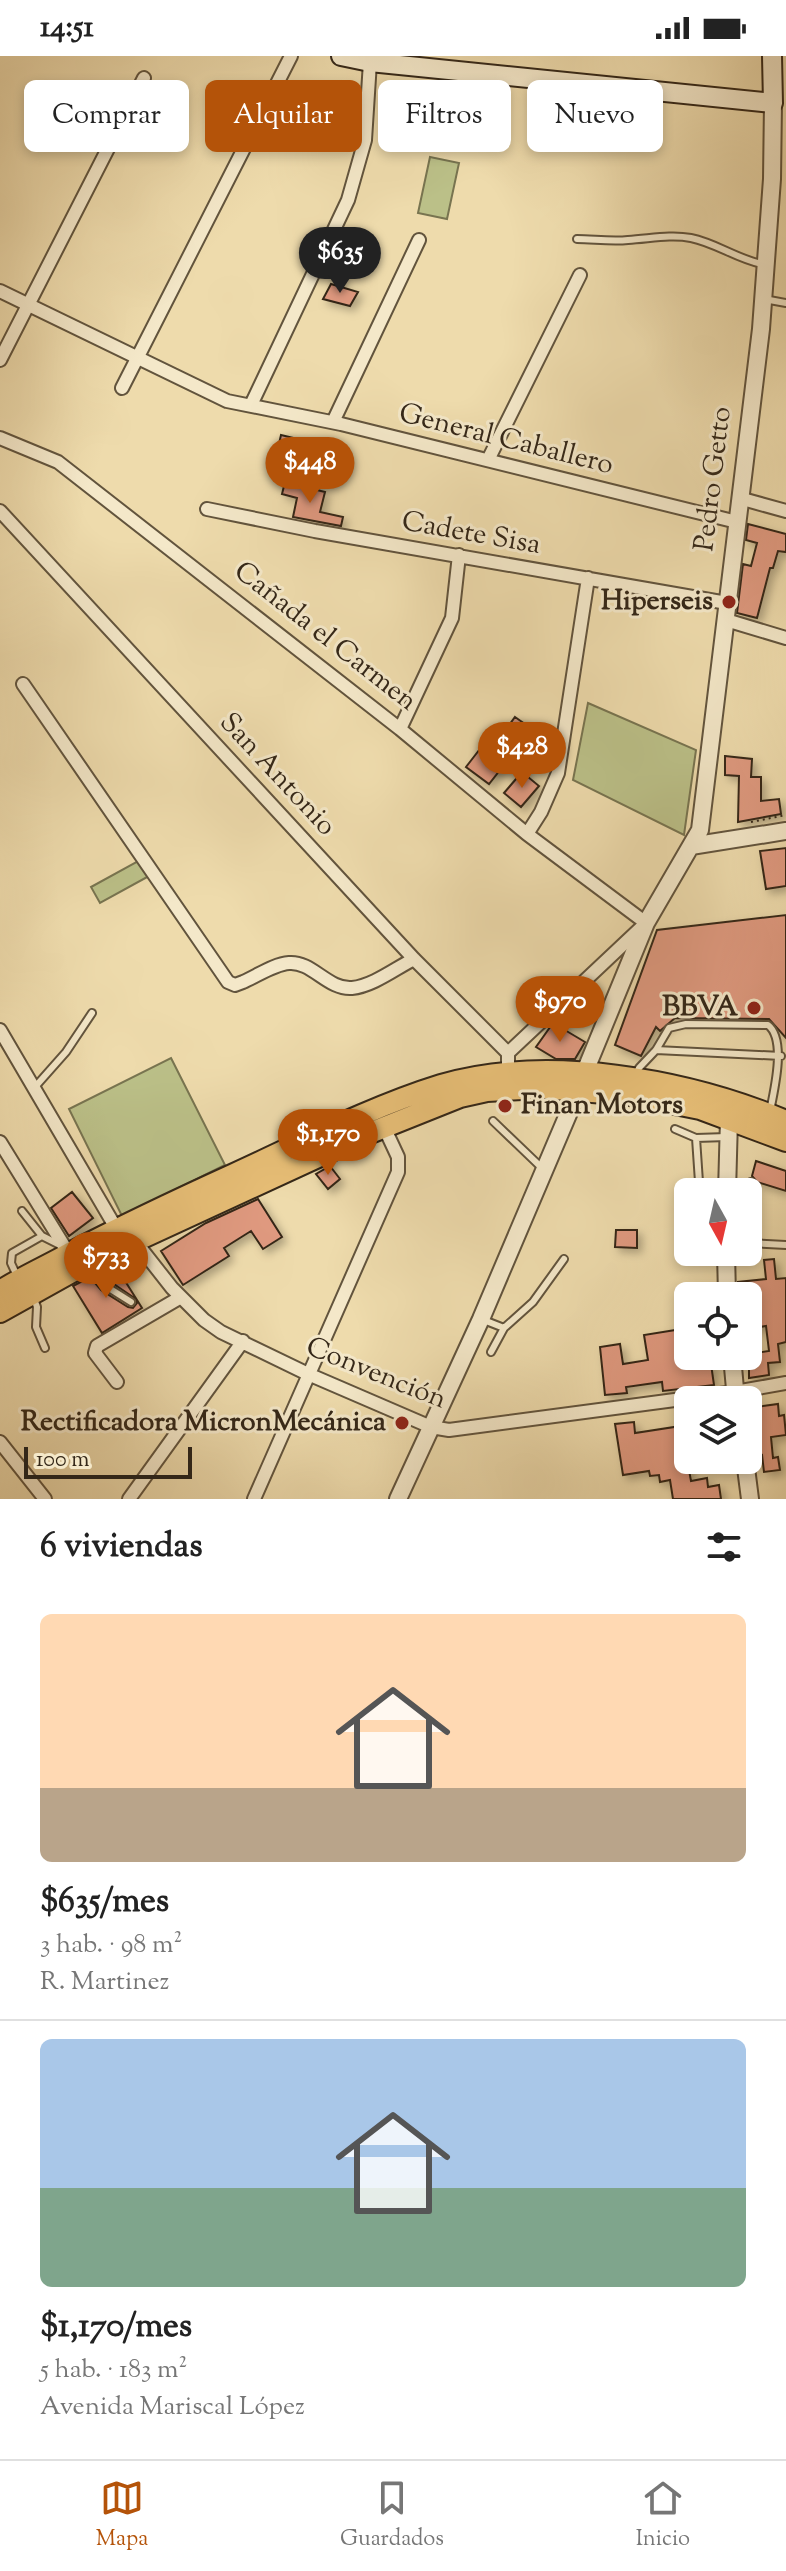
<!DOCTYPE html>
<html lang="es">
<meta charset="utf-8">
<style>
:root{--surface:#fff;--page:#f6f6f6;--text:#222;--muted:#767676;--line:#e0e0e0;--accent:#b45309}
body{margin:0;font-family:"Sorts Mill Goudy",serif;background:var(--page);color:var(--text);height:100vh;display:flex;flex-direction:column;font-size:30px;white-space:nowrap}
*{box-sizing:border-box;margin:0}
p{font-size:26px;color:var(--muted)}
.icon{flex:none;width:44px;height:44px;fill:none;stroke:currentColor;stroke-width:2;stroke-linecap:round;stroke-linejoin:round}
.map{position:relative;height:1443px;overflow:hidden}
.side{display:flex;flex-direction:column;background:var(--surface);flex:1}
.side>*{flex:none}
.banner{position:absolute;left:24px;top:24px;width:738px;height:72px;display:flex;gap:16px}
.needle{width:52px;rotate:172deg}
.controls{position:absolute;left:674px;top:1122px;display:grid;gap:16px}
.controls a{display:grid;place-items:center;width:88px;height:88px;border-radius:12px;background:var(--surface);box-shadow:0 4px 12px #0003;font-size:40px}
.scale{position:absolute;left:24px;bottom:20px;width:168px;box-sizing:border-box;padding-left:8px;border:4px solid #342718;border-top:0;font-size:22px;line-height:28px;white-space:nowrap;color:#342718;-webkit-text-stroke:6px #f4e8c9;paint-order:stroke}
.price{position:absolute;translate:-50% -68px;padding:0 18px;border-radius:28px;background:var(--accent);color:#fff;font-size:26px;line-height:52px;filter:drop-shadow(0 2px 4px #0008)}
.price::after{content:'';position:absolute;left:50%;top:48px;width:24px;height:18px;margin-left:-12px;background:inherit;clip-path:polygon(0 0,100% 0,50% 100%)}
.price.current{background:#222;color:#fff}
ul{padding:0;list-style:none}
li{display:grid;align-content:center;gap:16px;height:424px;padding:0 40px}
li+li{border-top:2px solid var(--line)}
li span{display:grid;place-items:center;height:248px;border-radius:12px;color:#555}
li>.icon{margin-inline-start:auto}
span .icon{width:144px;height:144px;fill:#fffc;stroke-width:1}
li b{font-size:34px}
h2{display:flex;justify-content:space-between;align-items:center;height:96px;padding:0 40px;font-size:34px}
.chip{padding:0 28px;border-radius:12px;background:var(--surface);box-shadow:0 4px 12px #0003;font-size:28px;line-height:72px}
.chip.current{background:var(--accent);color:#fff}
.status{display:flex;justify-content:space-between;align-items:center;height:56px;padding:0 40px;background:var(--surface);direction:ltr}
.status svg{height:22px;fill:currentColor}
.tab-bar{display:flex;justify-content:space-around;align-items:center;height:112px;border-top:2px solid var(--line);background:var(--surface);font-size:22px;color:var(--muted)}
.tab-bar a{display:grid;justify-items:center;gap:4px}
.tab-bar .current{color:var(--accent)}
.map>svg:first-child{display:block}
.green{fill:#bbc088;stroke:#787450;stroke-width:2}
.building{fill:#df997f;stroke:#342718;stroke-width:2;filter:url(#shadow)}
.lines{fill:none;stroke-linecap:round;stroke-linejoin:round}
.service-casing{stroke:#62543d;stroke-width:10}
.minor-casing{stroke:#62543d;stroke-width:16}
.tertiary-casing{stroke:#62543d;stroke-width:20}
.secondary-casing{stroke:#342718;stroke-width:22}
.trunk-casing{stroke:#342718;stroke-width:24}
.path{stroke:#342718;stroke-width:2;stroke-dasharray:2 4;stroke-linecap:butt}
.service{stroke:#f4e8c9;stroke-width:6}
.minor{stroke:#f4e8c9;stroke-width:12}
.tertiary{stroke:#f4e8c9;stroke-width:16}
.secondary{stroke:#f4e8c9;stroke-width:18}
.trunk{stroke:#e7be76;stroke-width:20}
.poi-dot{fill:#8f2418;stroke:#f4e8c9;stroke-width:3}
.labels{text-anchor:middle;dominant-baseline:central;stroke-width:6;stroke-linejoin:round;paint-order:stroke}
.street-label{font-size:28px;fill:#342718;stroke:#f4e8c9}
.poi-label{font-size:28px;font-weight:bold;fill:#342718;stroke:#f4e8c9;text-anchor:end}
</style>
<div class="status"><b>14:51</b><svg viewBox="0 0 49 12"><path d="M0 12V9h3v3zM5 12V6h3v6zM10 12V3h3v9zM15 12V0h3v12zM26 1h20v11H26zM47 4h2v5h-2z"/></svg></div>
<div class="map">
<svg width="786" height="1443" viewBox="0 0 786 1443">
<defs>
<filter id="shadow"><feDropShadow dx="4.5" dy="4.5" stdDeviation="4" flood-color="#0004"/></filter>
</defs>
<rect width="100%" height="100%" fill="#eedbac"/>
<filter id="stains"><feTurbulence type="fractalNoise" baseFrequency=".0025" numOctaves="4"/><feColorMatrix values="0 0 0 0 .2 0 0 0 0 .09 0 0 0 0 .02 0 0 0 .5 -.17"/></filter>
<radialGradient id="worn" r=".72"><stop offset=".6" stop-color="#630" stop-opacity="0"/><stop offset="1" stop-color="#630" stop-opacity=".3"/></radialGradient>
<!-- green -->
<path class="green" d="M430,101L459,107L447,163L418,157Z
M588,647L696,694L684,779L573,724Z
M140,804L149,820L100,847L91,831Z
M171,1002L225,1109L122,1160L69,1053Z"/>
<!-- building -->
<path class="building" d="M331,228L358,236L350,250L323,243Z
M281,379L339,393L332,420L275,406Z
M285,426L325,436L320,456L343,461L341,470L293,461L297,442L282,438Z
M748,468L786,478V496L778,495L773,512H770L757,562L737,557L743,508L751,510L757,487L746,484Z
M515,661L539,678L522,700L515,695L489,728L466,711L483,689L491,694Z
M725,700L752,703L751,721H761V745L779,743L781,758L738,766L739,720L725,719Z
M522,716L539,730L521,751L504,737Z
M786,792V830L766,833L760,795Z
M786,859V982L769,963L675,962L660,975L656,971L641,1000L615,989L657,874Z
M553,967L585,986L575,1003H556L536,991Z
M756,1105L786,1115V1135L757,1126L752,1120Z
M330,1110L340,1123L328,1133L316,1118Z
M72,1136L93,1162L69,1180L51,1152Z
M258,1143L282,1181L263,1193L251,1175L224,1192L229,1200L183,1229L161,1195L206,1167Z
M616,1174H637V1192L615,1191Z
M774,1203L776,1223L786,1222V1286L778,1288L780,1306L768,1307L769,1319L749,1322V1298L769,1295L766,1270L748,1273V1240H738V1226L766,1223L764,1204Z
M115,1209L142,1252L102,1277L73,1230L90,1221L101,1234L128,1251L133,1252L137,1247L136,1243L108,1224L101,1215Z
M688,1272V1300H701L703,1309L711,1308L714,1329L663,1335L662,1326L626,1331L627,1337L605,1339L600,1291L620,1288L623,1308L648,1304L644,1279Z
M778,1348L779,1360L784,1359L786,1379L771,1381L773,1402L778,1401L780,1414L764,1416L762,1399L755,1400L751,1395L748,1352Z
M634,1366L635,1377L681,1370L691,1425L707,1422L708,1431L719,1429L721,1443H673L670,1424L660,1426L659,1419L650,1420L649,1415L623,1419L615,1368Z"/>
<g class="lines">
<!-- service casing -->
<g class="service-casing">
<path id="service" d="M577,183C593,183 611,186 628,184C649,183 670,178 691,182C716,187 737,203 762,208
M764,243L786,247
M656,994L781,1000
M635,1021L639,1012L656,994L669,972L686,968L768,969C786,983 775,1031 770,1055
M35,1031L66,996L92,957
M493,1065L542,1112
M675,1073L696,1082L727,1081
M696,1082L699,1126
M22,1155L42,1180L60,1189
M748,1170L755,1161L751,1126
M748,1187L786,1189
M89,1210L104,1229L131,1246
M17,1220L11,1207L12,1197L42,1180
M33,1240L37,1251L36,1271L45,1292
M481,1263L504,1272L491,1296
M504,1272L533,1246L564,1203"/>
</g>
<!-- minor casing -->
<g class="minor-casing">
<path id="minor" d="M0,235L227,345L341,368L737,466
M0,304L144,22
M122,332L291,0
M251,349L348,144L365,84L370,6
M333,366L419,184
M0,382L58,406L400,673L527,778L646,867L508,997
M488,404L580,219
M739,442L786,455
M207,453L315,475L727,547
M0,455L414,903L508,997V1018
M726,564L786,582
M23,628L228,926L235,929L243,926C257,920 274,908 289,907C312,905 328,934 352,932C373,930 396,912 414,903
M400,673L452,562L459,499
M527,778L541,756L558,717L588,522
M0,974L116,1172
M0,1086L69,1198
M135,1185L172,1232L204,1264L221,1276L308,1318L431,1371L449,1374L735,1336L786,1327
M117,1326L95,1297L97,1290L181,1241
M0,1386L45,1443
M129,1443L243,1285
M254,1443L398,1116V1101L384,1071"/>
</g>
<!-- tertiary casing -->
<g class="tertiary-casing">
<path id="tertiary" d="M691,790L786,775
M584,1018L646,867L700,774L761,273L772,123L773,47
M727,1136L729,1063
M726,1196L727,1240
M732,1300L736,1344
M745,1404L750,1443
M398,1443L481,1263L578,1035"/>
</g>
<!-- secondary casing -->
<g class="secondary-casing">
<path id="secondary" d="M341,0L370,6L773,47L772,0"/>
</g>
<!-- trunk casing -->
<g class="trunk-casing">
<path id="trunk" d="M0,1235C22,1221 47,1210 70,1197C124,1169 179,1143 234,1118C302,1087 370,1051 441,1029C547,998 686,1023 786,1065
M0,1256L88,1207L370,1077L460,1041L487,1035L542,1032L630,1039L700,1053L786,1085"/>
</g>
<!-- path -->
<path class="path" d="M751,766L786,759"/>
<!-- service -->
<use href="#service" class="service"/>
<!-- minor -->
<use href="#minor" class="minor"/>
<!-- tertiary -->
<use href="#tertiary" class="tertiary"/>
<!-- secondary -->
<use href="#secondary" class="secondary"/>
<!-- trunk -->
<use href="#trunk" class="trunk"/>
</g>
<!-- markers -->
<g class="poi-dot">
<circle cx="729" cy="546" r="8"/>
<circle cx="754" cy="952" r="8"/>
<circle cx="505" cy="1050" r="8"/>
<circle cx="402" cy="1367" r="8"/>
</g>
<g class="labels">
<!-- street labels -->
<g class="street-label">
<text transform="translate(506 384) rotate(14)">General Caballero</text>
<text transform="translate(714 423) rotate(-83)">Pedro Getto</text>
<text transform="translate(471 478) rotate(10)">Cadete Sisa</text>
<text transform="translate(325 581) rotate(38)">Cañada el Carmen</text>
<text transform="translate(277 719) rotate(47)">San Antonio</text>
<text transform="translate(376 1318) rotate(22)">Convención</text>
</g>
<!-- poi labels -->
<g class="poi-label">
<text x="713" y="546">Hiperseis</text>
<text x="738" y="952">BBVA</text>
<text x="521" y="1050" text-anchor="start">Finan Motors</text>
<text x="386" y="1367">Rectificadora MicronMecánica</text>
</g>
</g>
<rect width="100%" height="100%" filter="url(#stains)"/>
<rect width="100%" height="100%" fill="url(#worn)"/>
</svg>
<div class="controls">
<a><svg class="needle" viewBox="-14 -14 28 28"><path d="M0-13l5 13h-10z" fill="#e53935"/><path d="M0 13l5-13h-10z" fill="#767676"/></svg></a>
<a><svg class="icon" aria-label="locate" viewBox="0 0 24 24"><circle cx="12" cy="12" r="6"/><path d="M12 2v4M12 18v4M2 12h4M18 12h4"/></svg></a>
<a><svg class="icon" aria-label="layers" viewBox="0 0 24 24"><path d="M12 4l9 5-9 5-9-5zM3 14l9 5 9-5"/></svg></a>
</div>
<div class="scale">100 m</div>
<b class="price current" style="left:340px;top:239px">$635</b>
<b class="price" style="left:310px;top:449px">$448</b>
<b class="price" style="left:522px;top:734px">$428</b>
<b class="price" style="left:560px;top:988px">$970</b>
<b class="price" style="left:328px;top:1121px">$1,170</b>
<b class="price" style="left:106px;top:1244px">$733</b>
<div class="banner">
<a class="chip">Comprar</a>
<a class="chip current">Alquilar</a>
<a class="chip">Filtros</a>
<a class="chip">Nuevo</a>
</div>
</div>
<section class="side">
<h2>6 viviendas<svg class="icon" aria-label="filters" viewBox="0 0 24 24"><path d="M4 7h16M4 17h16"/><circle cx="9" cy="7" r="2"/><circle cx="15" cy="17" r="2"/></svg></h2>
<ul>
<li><span style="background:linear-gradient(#ffd9b3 70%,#b9a48a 0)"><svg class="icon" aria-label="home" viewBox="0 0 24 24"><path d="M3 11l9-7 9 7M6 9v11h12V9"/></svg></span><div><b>$635/mes</b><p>3 hab. · 98 m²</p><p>R. Martinez</p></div></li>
<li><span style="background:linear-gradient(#a9c7e8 60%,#7fa58c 0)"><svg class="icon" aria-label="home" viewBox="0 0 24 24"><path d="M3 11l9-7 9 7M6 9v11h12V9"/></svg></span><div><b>$1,170/mes</b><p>5 hab. · 183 m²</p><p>Avenida Mariscal López</p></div></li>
</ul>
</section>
<nav class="tab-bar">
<a class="current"><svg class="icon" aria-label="map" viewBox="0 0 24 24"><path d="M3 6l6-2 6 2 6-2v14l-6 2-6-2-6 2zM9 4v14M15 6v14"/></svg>Mapa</a>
<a><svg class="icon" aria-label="saved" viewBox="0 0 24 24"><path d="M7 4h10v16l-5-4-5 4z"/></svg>Guardados</a>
<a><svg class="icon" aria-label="home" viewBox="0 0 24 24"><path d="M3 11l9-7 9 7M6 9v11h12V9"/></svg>Inicio</a>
</nav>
